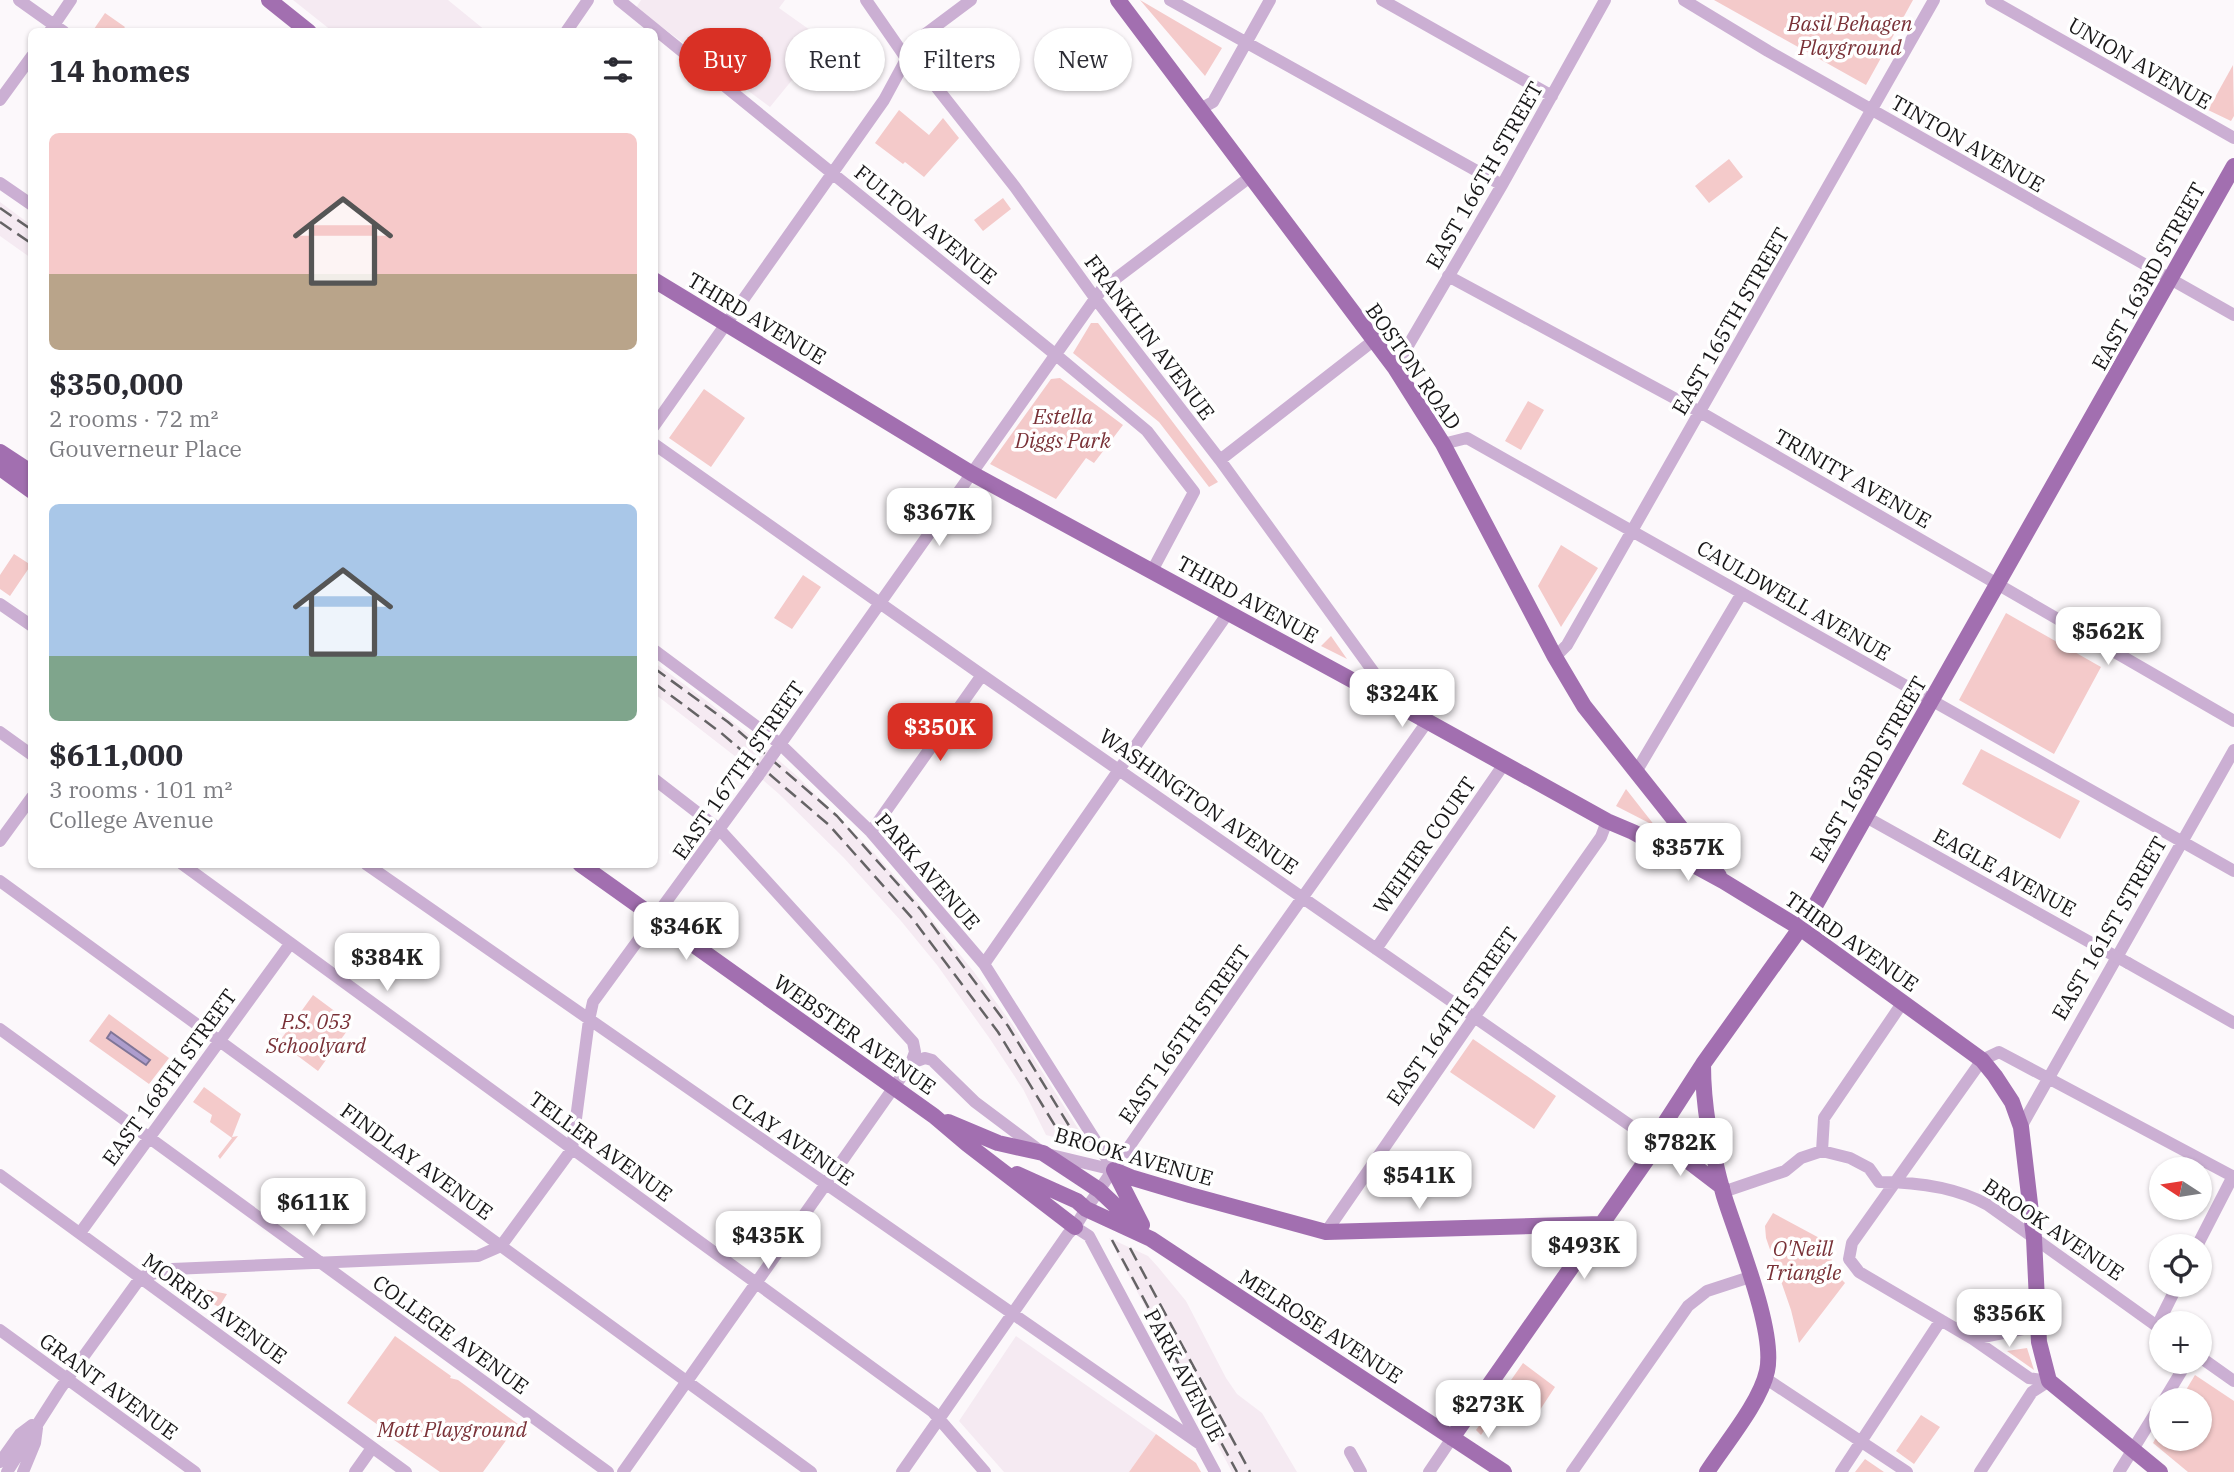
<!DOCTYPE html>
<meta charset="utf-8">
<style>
:root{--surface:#fff;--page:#f2f2f3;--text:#2b2b33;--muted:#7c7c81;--accent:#d93025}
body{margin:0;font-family:"IBM Plex Serif",serif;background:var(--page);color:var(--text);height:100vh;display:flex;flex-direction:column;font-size:26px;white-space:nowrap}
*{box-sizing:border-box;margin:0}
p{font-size:23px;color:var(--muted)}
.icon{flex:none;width:38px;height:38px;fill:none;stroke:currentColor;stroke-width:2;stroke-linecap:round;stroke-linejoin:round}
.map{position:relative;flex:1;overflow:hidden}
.drawer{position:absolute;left:28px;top:28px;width:630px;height:840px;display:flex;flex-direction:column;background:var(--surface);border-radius:10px;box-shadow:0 2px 5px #0004}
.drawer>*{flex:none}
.guide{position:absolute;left:679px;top:28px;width:665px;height:63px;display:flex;gap:14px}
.needle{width:46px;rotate:282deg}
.buttons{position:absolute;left:2149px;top:1157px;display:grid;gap:14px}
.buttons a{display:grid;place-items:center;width:63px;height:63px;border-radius:50%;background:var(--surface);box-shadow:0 2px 5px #0004;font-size:35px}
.price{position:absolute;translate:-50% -60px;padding:0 16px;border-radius:14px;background:#fff;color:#222;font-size:23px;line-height:46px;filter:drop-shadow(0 2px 4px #0008)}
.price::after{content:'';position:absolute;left:50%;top:42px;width:21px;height:16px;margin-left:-10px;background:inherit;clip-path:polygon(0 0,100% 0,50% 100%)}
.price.current{background:var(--accent);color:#fff}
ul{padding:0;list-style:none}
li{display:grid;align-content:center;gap:14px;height:371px;padding:0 21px}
li span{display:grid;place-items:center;height:217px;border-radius:10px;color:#555}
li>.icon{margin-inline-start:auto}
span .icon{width:126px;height:126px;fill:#fffc;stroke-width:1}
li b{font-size:30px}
h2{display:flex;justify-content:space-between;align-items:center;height:84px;padding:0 21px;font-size:30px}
.chip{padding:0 24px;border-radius:32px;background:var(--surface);box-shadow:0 2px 5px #0004;font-size:24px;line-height:63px}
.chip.current{background:var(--accent);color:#fff}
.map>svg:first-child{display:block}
.built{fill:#f5eaf2}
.green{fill:#f4caca}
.water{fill:#ad9dcd;stroke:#807597;stroke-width:2}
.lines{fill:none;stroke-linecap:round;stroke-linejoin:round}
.minor{stroke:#cbafd3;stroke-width:12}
.major{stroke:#a26fb0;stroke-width:16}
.rail{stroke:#656365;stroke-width:2.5;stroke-dasharray:14 7;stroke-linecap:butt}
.minor-bridge{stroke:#cbafd3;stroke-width:12}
.labels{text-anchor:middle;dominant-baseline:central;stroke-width:7;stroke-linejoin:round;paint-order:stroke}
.park-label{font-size:21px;font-style:italic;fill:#793137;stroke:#fff}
.street-label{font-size:21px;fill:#181718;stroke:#fff}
</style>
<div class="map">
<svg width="2234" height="1472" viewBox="0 0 2234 1472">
<rect width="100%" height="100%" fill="#fcf8fb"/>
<!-- built -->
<path class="built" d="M293,0H448L486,31H332Z
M641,0H785L779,8L817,35L806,63L770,107L636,8Z
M0,202L31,225V258L0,236Z
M655,663L707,701L759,743L798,777L876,855L916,900L974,972L1012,1024L1089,1146L1046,1135L1023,1089L990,1039L937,965L901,921L844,858L779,794L736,757L655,694Z
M1109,1238L1148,1256L1158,1267L1186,1301L1226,1378L1237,1394L1262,1413L1297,1472H1232Z
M1016,1336L1156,1434L1129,1472H1004L959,1421Z"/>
<!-- green -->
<path class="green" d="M1140,0L1222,48L1205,76Z
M1714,0H1913L1866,85Z
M105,13L125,27L122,31H97L94,29Z
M2233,65L2234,116L2231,121L2208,110Z
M899,110L929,135L943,118L959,138L924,177L905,162L903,164L875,143Z
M1729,159L1743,177L1709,203L1695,186Z
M1003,198L1011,209L983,231L974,220Z
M1091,323H1098L1218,482L1209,487L1159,422L1073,353Z
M1060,378L1123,425L1094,463L1086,458L1056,499L990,464L1051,379Z
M704,389L745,418L711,467L669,438Z
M1528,401L1544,410L1521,450L1505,441Z
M1561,545L1598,568L1561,627L1538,586Z
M14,554L31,565L10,596L0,589V575Z
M803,575L821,587L792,629L774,618Z
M2006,613L2101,667L2054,754L1959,700Z
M1331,636L1347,659L1321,646Z
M1981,749L2080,801L2060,839L1962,784Z
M1626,789L1655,826L1616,806Z
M313,995L352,1024L318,1071L279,1042Z
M109,1014L169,1058L149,1084L89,1041Z
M1473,1039L1556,1096L1534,1129L1450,1072Z
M204,1087L241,1114L232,1137L238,1136L220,1159L218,1156L232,1138L210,1122L212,1115L193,1102Z
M1773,1213L1825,1241L1837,1275L1845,1283L1799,1343L1791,1310L1766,1238L1765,1226Z
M194,1287L227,1294L219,1307L191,1292Z
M395,1336L451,1376L450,1378L458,1380L518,1424L483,1472H440L387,1435L388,1432L347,1403Z
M2027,1348L2034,1370L2007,1351Z
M1523,1363L1555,1387L1530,1425L1501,1406L1481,1435L1476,1430Z
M2195,1375L2234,1401V1472H2188L2153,1443L2161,1429V1438H2200V1400H2180Z
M1921,1415L1940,1427L1914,1464L1896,1451Z
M1156,1434L1196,1463L1201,1472H1129Z
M1865,1459L1884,1472H1855Z"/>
<!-- water -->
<path class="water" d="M111,1032L150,1060L146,1065L107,1038Z"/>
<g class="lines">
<!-- minor -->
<path class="minor" d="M19,0L64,32
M619,0L1056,355L1147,431L1194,492L1152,571
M866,0L906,58L926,74L1015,187L1095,298L1220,460L1396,703
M1170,0L1502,185
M1382,0L1552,96
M1684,0L1768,51L2234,315
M1991,0L2234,138
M50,31L71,0
M566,32L588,0
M0,100L32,56
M1200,109L1213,102L1270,0
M0,183L32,205
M1448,276L1700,412L2234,721
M1395,368L1502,185L1605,0
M654,426L884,100L916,41L971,0
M654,444L982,675L1644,1135L1656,1141
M1443,444L1467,438L2234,871
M1220,460L1373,341
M0,604L32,626
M654,650L780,744L871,832L984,964L1114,1170
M1555,657L1567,645L1934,0
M0,732L32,755
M774,753L1102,289L1250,177
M1636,772L1742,593
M1866,817L2104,950
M871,832L982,675
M0,841L32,797
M182,864L933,1412L985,1472
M366,864L1200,1444
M0,881L811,1472
M1376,949L1504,764
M2128,963L2234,1023
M984,964L1228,613
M0,1029L608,1472
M911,1063L925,1058L932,1060L975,1102L1043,1153L1114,1170
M2021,1127L2234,750
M1822,1151L1824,1118L1903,1002
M0,1175L406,1472
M1723,1192L1785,1171L1801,1158L1822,1151L1850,1158L1869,1168L1879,1182C1916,1182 1956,1187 1988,1205L2161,1329
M1075,1227L1089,1236L1215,1472
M1326,1232L1475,1016L1601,837L1607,821
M80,1233L290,944
M2197,1246L2233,1176
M2157,1326L2178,1284
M0,1330L195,1472
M1973,1339L2038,1326
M2200,1357L2234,1381
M1765,1378L1907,1472
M2049,1381L2029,1378L1973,1339L1859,1272L1849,1259L1852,1243L1982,1060L1999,1052L2234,1177
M2164,1400L2187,1362
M1350,1452L1361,1472
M0,1462L20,1434L32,1425
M7,1472L60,1389L141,1277L172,1269L478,1256L501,1246L572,1149L589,1020L593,1002L758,776
M23,1472L35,1443L37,1428
M355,1472L372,1448
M623,1472L911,1063L915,1052L913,1042L720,830L654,779
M902,1472L1068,1234L1075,1227L1086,1209L1254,966L1427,722
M1429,1472L1452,1438
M1572,1472L1688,1306L1707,1291L1750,1277
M1841,1472L1941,1320
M1980,1472L2032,1392L2049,1381
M2119,1472L2161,1404"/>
<!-- major -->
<path class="major" d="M269,0L309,32
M1118,0L1395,368L1443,444L1555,657L1584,706L1719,876
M654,280L971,473L1396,704L1607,821L1633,832L1723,881L1800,928L1982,1060L1995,1076L2012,1102L2021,1127L2034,1238L2039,1342L2049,1381L2160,1472
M0,452L32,473
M0,468L32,491
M580,864L934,1116L967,1144L1075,1227
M1703,1064C1703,1107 1712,1154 1724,1196C1737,1238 1776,1331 1767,1371C1760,1403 1725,1444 1707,1472
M948,1122L998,1143L1043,1153L1099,1190L1139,1228
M1656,1141L1671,1148L1722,1187
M1114,1170L1133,1178L1190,1195L1326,1232L1601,1224
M1114,1170L1142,1225
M1017,1174L1077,1201L1086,1209L1151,1239L1504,1472
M1452,1438L1650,1155L1661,1129L1703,1064L1811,913L2234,166"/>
<!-- rail -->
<path class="rail" d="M0,208L32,230
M0,222L32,244
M654,668L728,722L837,816L921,910L1008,1026L1079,1142
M654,683L720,732L829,825L912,918L998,1032L1063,1139
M1112,1240L1237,1472
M1130,1248L1250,1472"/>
<!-- minor-bridge -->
<path class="minor-bridge" d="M758,776L774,753
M2104,950L2128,963"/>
</g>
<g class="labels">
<!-- park labels -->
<g class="park-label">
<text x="1850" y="23">Basil Behagen<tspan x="1850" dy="24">Playground</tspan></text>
<text x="1063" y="416">Estella<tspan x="1063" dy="24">Diggs Park</tspan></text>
<text x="316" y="1021">P.S. 053<tspan x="316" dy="24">Schoolyard</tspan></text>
<text x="1803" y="1248">O'Neill<tspan x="1803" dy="24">Triangle</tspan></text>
<text x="452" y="1429">Mott Playground</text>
</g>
<!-- street labels -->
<g class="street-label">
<text transform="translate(2140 63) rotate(30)">UNION AVENUE</text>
<text transform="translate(1968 143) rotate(30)">TINTON AVENUE</text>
<text transform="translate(1484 175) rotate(-60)">EAST 166TH STREET</text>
<text transform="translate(926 224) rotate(39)">FULTON AVENUE</text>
<text transform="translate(2148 276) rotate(-61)">EAST 163RD STREET</text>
<text transform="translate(757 318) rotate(31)">THIRD AVENUE</text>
<text transform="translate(1730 321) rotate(-60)">EAST 165TH STREET</text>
<text transform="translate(1150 337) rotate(53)">FRANKLIN AVENUE</text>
<text transform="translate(1414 366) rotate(55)">BOSTON ROAD</text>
<text transform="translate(1853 478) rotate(30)">TRINITY AVENUE</text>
<text transform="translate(1248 599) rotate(29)">THIRD AVENUE</text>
<text transform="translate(1794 600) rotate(30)">CAULDWELL AVENUE</text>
<text transform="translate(1868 769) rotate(-60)">EAST 163RD STREET</text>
<text transform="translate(738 770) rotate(-55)">EAST 167TH STREET</text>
<text transform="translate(1199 801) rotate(35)">WASHINGTON AVENUE</text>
<text transform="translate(1424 845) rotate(-55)">WEIHER COURT</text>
<text transform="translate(928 871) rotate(49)">PARK AVENUE</text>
<text transform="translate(2005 872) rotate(29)">EAGLE AVENUE</text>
<text transform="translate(2109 928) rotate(-60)">EAST 161ST STREET</text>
<text transform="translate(1852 941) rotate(35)">THIRD AVENUE</text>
<text transform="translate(1452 1016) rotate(-55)">EAST 164TH STREET</text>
<text transform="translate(855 1034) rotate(35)">WEBSTER AVENUE</text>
<text transform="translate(1184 1034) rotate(-55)">EAST 165TH STREET</text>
<text transform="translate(169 1077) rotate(-54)">EAST 168TH STREET</text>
<text transform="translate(793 1139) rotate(35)">CLAY AVENUE</text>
<text transform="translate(601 1146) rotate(36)">TELLER AVENUE</text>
<text transform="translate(1134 1156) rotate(16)">BROOK AVENUE</text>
<text transform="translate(417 1161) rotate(36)">FINDLAY AVENUE</text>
<text transform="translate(2054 1229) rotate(34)">BROOK AVENUE</text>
<text transform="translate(215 1308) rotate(36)">MORRIS AVENUE</text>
<text transform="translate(1321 1326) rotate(33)">MELROSE AVENUE</text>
<text transform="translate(451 1334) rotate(36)">COLLEGE AVENUE</text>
<text transform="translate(1185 1375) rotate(62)">PARK AVENUE</text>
<text transform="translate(109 1386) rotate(36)">GRANT AVENUE</text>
</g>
</g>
</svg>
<div class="buttons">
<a><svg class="needle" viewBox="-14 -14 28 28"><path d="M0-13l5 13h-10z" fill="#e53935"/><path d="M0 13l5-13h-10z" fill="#7c7c81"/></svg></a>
<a><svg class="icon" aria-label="locate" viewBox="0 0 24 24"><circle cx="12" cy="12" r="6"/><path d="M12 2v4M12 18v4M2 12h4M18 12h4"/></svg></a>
<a>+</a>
<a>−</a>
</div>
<b class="price" style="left:939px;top:548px">$367K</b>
<b class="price" style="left:2108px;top:667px">$562K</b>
<b class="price" style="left:1402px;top:729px">$324K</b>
<b class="price current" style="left:940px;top:763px">$350K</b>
<b class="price" style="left:1688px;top:883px">$357K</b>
<b class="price" style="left:686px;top:962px">$346K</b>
<b class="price" style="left:387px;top:993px">$384K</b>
<b class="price" style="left:1680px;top:1178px">$782K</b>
<b class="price" style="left:1419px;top:1211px">$541K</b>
<b class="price" style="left:313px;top:1238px">$611K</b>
<b class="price" style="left:768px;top:1271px">$435K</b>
<b class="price" style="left:1584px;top:1281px">$493K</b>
<b class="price" style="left:2009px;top:1349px">$356K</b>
<b class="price" style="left:1488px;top:1440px">$273K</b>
<div class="guide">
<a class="chip current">Buy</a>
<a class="chip">Rent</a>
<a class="chip">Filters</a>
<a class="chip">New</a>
</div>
<section class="drawer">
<h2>14 homes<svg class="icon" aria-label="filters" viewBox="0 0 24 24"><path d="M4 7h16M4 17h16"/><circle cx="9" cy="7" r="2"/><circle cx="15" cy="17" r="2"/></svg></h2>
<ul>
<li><span style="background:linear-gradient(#f6c9c9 65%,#b9a48a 0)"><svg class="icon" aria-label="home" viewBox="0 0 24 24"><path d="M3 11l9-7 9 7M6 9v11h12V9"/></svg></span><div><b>$350,000</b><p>2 rooms · 72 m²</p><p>Gouverneur Place</p></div></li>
<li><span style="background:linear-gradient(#a9c7e8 70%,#7fa58c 0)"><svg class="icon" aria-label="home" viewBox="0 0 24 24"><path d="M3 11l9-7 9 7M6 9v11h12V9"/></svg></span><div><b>$611,000</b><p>3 rooms · 101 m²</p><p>College Avenue</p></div></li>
</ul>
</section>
</div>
